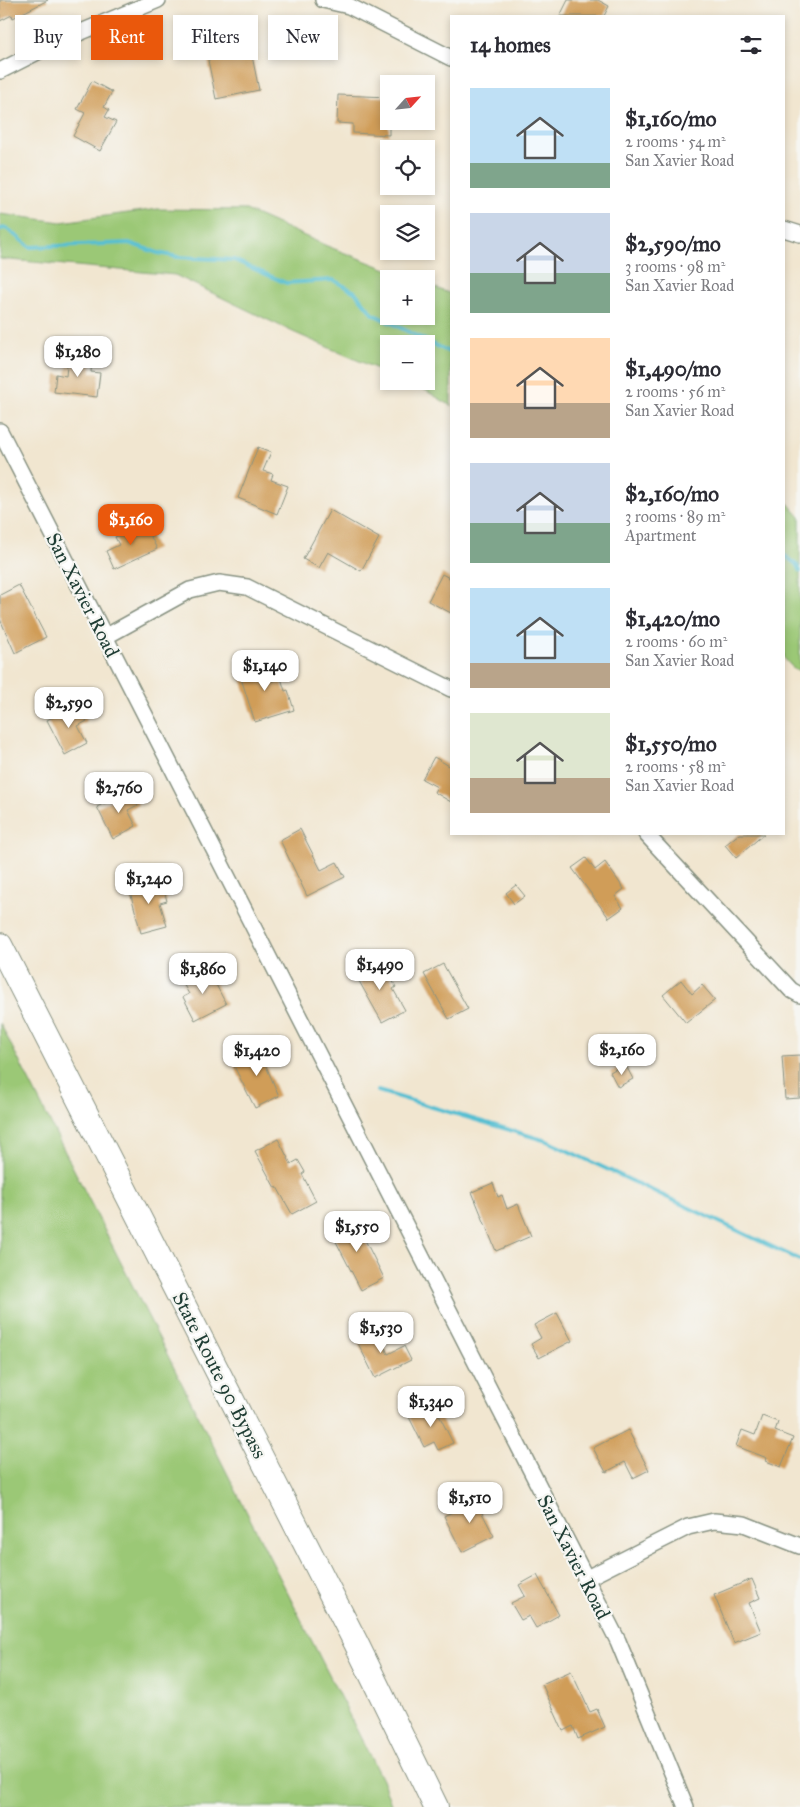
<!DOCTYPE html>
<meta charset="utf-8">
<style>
:root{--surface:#fff;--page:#f2f2f3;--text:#2b2b33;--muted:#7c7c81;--accent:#ea580c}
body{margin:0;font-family:"IM FELL Great Primer",serif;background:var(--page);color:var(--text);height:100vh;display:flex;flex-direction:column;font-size:19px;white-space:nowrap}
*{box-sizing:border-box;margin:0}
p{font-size:16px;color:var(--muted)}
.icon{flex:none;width:28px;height:28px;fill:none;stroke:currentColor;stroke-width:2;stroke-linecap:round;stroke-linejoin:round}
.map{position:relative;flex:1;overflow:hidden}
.details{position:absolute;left:450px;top:15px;width:335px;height:820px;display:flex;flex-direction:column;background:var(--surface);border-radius:0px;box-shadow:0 2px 8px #0003}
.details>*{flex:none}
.top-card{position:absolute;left:15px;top:15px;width:360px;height:45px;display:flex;gap:10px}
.needle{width:32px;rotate:63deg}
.controls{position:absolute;left:380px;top:75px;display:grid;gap:10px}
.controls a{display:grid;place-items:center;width:55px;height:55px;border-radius:0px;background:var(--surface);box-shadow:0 2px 8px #0003;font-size:25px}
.price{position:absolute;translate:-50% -42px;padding:0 11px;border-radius:10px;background:#fff;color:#222;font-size:16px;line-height:32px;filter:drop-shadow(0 1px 2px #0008)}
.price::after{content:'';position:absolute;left:50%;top:30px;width:15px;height:11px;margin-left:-8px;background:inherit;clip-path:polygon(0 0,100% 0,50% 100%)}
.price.active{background:var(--accent);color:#fff}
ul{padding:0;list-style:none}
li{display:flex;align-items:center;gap:15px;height:125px;padding:0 20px}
li span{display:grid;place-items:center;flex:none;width:140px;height:100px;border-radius:0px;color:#555}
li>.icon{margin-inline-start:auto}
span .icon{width:60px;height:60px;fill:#fffc;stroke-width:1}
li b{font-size:21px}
h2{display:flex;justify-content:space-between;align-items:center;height:60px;padding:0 20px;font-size:21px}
.pill{padding:0 18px;border-radius:0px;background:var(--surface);box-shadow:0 2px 8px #0003;font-size:18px;line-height:45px}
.pill.active{background:var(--accent);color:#fff}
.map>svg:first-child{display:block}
.green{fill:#9bc876;stroke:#5d8255}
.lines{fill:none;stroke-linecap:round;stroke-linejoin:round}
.stream{stroke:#56bfd2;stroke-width:4}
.building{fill:#d09d58}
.minor-casing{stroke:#889282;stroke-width:18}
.trunk-casing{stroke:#889282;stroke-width:26}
.minor{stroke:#fff;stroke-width:15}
.trunk{stroke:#fff;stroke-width:24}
.labels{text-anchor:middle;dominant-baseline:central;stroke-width:4.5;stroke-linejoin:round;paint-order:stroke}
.street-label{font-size:20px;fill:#1f3d34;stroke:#f6f6f2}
</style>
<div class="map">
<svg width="800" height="1807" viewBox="0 0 800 1807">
<rect width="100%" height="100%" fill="#f6f6f2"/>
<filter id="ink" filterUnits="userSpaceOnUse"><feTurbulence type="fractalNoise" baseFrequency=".02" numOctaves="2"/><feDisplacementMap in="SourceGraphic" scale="10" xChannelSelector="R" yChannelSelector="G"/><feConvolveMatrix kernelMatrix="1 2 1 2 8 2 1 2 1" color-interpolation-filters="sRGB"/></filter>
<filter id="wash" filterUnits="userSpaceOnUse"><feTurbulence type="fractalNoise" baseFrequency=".0096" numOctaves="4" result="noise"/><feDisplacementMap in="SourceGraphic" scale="20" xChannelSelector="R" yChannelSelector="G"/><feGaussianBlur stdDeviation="1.12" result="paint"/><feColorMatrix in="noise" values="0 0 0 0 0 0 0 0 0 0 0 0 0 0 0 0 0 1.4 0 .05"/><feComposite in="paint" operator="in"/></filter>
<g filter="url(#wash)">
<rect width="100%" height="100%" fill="#f1e6d0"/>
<!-- green -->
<path class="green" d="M158,209L246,210L327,246L412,279H389V316H426V284L451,294V406L425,390L406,381H426V344H389V374L293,332L175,275L0,259V214L61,222Z
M784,499L800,517V671L793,668L784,658Z
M0,1023L384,1784L392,1807H0Z"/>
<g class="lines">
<!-- stream -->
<path class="stream" d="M0,229L6,228L30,247L129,243L158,253L178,257L234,260L286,283L333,280L355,292L373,314L451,353
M784,555L796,564L800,571
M378,1091L547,1141L800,1260"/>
</g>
<g id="blocks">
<!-- building -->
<path class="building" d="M0,0H48L13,18L12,15L0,21Z
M568,0H598L609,6L604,16H560Z
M251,51L259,90L216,99L208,60Z
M92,81L112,92L104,107L109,110L105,117L116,122L100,151L73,136L85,113L77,109Z
M338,95L389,97V135L353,133V124L337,123Z
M68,355L92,358L91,372L100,373L97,397L54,392L56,374L66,376Z
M258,447L271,452L263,471L273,474L271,480L288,486L277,514L238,498Z
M330,510L379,538L361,571L328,552L319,568L303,559Z
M144,523L157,549L114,569L106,551L119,545L115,537Z
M442,574L451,579V613L428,601Z
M19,585L46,637L15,653L0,619V595Z
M265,660L272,681L281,678L285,691L288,690L294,710L255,722L238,669Z
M78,704L87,721L78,726L87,743L65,755L47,720Z
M434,757L451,767V802L434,792L437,787L422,779Z
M131,790L138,805L128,810L136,826L113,839L97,807Z
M300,829L321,870L337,862L345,877L307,896L280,840Z
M739,834H764L736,858L725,845Z
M586,858L595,870L605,862L624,889L615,896L623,908L609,918L572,868Z
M161,879L167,901L160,903L167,926L141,933L129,888Z
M516,885L525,896L514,904L506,893Z
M381,960L396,987L393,989L405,1010L382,1022L355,974Z
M443,964L468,1009L449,1019L424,974Z
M208,969L226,1004L195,1020L183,997L189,994L182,982Z
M681,980L692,994L702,985L715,1000L686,1023L663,995Z
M262,1046L270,1062L265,1064L279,1096L255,1108L234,1066L244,1061L242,1056Z
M800,1055V1098L785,1099L782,1056Z
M625,1064L633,1079L618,1087L610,1072Z
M278,1139L291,1164L298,1160L305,1172L302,1174L316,1201L292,1214L277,1187L275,1188L255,1151Z
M493,1183L498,1197L502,1195L507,1209L518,1204L531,1236L496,1251L472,1192Z
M353,1216L384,1278L361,1290L329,1228Z
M557,1313L572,1341L539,1358L531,1344L541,1338L534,1325Z
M376,1329L388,1354L404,1346L411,1360L375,1378L356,1339Z
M434,1405L453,1443L438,1450L434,1442L424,1447L409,1417Z
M762,1416L778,1422L775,1431L793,1438L781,1467L766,1461L767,1458L736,1446L742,1430L755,1435Z
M628,1430L649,1470L633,1478L625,1462L606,1472L593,1448Z
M485,1495L491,1506L481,1511L494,1536L462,1552L444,1516Z
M537,1575L559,1615L536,1628L529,1616L521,1620L511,1603L525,1596L519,1585Z
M752,1579L760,1598L749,1603L761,1632L734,1643L714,1595Z
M571,1671L590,1712L597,1709L605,1727L578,1739L573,1726L563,1731L542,1684Z"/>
</g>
</g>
<g filter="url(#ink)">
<use href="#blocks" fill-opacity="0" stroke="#889282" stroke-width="1"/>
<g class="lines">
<!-- minor casing -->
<g class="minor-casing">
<path id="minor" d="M323,0L349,6L451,58
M0,71L55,43L158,0
M784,229L800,234
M0,431L618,1641L686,1807
M105,637L190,590L219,583L247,587L451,689
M646,834L791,990L800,995
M585,1579L688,1527L714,1521L744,1524L800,1546"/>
</g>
<!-- trunk casing -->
<g class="trunk-casing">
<path id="trunk" d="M0,945L356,1643L436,1807"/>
</g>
<!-- minor -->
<use href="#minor" class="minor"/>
<!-- trunk -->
<use href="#trunk" class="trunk"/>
</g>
</g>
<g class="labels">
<!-- street labels -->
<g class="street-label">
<text transform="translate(83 595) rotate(63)">San Xavier Road</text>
<text transform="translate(220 1375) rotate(63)">State Route 90 Bypass</text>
<text transform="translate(574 1557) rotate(63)">San Xavier Road</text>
</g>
</g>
</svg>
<div class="controls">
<a><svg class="needle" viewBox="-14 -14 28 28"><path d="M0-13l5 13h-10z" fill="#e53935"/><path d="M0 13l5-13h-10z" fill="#7c7c81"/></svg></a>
<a><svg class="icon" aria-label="locate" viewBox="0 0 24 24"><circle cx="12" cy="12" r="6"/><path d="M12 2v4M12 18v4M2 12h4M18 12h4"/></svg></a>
<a><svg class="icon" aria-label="layers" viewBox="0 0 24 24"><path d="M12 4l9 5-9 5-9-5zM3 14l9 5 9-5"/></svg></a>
<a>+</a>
<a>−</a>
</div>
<b class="price" style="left:78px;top:378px">$1,280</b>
<b class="price active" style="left:131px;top:546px">$1,160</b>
<b class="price" style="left:265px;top:692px">$1,140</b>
<b class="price" style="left:69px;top:729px">$2,590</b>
<b class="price" style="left:119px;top:814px">$2,760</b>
<b class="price" style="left:149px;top:905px">$1,240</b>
<b class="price" style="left:380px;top:991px">$1,490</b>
<b class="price" style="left:203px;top:995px">$1,860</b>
<b class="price" style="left:622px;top:1076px">$2,160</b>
<b class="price" style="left:257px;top:1077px">$1,420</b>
<b class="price" style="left:357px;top:1253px">$1,550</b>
<b class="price" style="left:381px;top:1354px">$1,530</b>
<b class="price" style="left:431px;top:1428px">$1,340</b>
<b class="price" style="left:470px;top:1524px">$1,510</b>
<div class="top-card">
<a class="pill">Buy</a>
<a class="pill active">Rent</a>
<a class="pill">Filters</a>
<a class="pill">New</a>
</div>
<section class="details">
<h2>14 homes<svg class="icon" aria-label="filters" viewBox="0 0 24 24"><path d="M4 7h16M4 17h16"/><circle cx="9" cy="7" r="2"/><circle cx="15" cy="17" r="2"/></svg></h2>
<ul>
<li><span style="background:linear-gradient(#bfe0f5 75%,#7fa58c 0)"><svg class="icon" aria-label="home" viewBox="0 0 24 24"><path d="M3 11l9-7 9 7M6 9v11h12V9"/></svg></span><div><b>$1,160/mo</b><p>2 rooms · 54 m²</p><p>San Xavier Road</p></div></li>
<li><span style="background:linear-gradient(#c9d6e8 60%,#7fa58c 0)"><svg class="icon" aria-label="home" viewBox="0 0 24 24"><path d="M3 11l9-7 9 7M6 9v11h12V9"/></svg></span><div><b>$2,590/mo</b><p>3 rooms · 98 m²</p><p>San Xavier Road</p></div></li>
<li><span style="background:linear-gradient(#ffd9b3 65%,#b9a48a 0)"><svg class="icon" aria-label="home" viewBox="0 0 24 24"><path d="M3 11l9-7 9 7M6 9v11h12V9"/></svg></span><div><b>$1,490/mo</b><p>2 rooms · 56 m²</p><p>San Xavier Road</p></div></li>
<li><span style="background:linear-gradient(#c9d6e8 60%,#7fa58c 0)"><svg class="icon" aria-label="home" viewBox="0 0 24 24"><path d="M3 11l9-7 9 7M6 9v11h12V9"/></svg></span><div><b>$2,160/mo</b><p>3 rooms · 89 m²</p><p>Apartment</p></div></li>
<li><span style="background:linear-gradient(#bfe0f5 75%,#b9a48a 0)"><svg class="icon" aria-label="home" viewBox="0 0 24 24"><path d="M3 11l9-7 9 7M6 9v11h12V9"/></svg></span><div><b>$1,420/mo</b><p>2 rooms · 60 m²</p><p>San Xavier Road</p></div></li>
<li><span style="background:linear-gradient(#dfe7d0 65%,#b9a48a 0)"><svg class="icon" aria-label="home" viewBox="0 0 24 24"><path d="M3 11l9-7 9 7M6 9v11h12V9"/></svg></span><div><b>$1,550/mo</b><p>2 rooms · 58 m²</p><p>San Xavier Road</p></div></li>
</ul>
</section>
</div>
